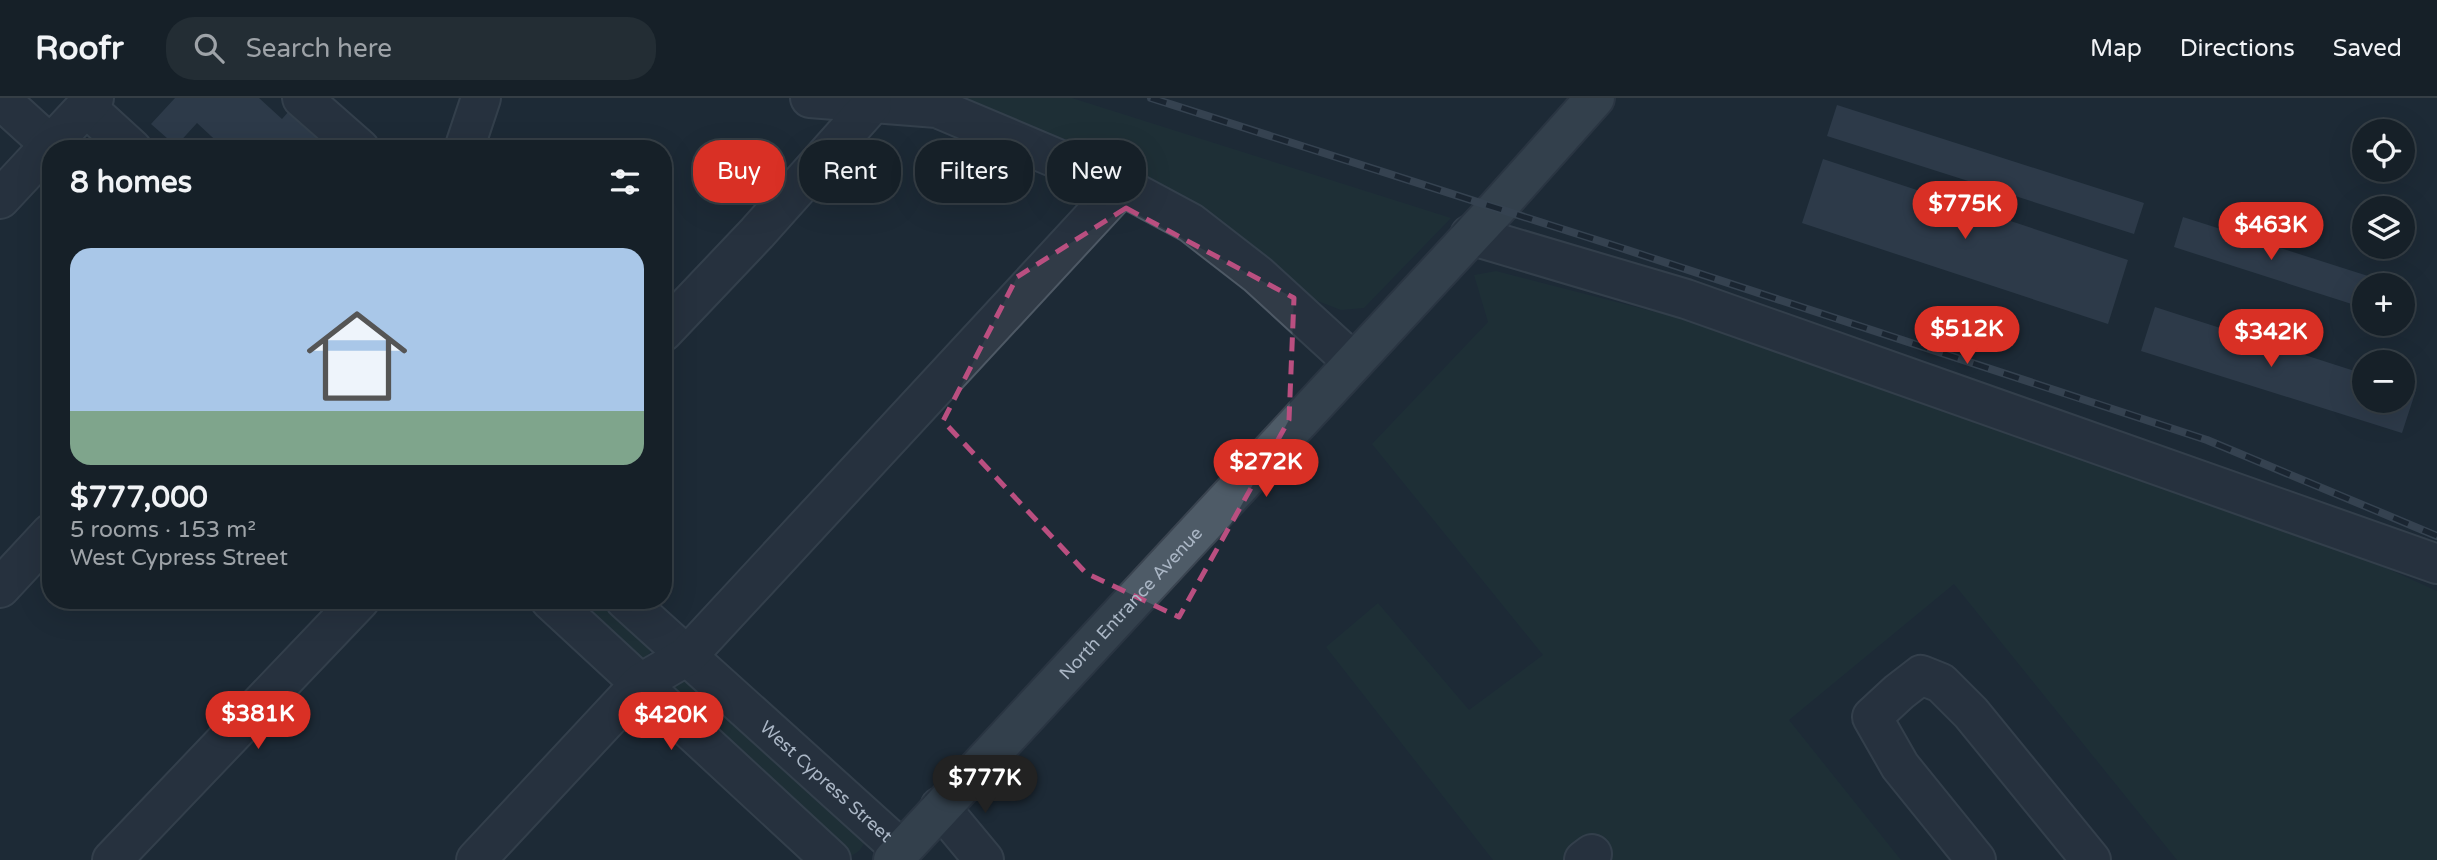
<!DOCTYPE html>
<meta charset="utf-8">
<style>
:root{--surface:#162028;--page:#232d34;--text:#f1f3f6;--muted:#9ea3a8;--line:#353e45;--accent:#d93025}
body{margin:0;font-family:"Varela Round",sans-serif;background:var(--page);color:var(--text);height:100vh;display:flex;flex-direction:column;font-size:26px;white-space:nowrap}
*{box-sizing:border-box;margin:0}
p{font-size:23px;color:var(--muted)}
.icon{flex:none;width:38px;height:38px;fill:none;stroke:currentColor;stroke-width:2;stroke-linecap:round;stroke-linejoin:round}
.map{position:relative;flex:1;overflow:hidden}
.panel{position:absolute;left:42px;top:42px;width:630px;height:469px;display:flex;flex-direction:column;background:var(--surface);border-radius:28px;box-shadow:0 7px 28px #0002,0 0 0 2px var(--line)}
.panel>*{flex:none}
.top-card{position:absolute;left:693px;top:42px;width:665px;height:63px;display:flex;gap:14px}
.buttons{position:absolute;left:2352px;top:21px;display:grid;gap:14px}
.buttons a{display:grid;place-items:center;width:63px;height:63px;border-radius:50%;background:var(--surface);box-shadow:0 7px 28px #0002,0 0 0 2px var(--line);font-size:35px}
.price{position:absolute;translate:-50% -60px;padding:0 16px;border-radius:24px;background:var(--accent);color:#fff;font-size:23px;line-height:46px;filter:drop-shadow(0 2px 4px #0008)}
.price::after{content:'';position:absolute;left:50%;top:42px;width:21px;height:16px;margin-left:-10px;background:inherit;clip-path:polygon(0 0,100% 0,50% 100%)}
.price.current{background:#222;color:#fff}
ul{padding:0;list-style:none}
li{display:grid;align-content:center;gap:14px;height:371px;padding:0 28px}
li+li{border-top:2px solid var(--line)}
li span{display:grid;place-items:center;height:217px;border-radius:21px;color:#555}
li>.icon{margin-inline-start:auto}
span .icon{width:126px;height:126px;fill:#fffc;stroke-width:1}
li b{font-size:30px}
h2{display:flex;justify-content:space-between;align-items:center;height:84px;padding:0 28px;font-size:30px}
.tag{padding:0 24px;border-radius:28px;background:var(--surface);box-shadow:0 7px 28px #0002,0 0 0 2px var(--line);font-size:24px;line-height:63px}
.tag.current{background:var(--accent);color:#fff}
header{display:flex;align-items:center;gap:42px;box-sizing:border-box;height:98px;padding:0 35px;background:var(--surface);border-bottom:2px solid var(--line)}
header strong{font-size:33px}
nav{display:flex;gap:38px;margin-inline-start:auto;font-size:24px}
.search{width:490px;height:63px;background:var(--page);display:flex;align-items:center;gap:18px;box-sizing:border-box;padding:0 24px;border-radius:28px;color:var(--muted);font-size:26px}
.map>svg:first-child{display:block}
.green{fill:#1f3637}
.building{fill:#404f5f}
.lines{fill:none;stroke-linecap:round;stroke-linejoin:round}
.minor-casing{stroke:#4e5965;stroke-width:42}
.major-casing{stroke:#3a4450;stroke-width:42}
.minor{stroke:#313b47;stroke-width:38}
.major{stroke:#4e5b67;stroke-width:38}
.rail-casing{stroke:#52606f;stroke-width:8}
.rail{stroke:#17202b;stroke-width:5;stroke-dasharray:16;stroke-linecap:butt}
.marked{fill:none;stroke:#ba4f80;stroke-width:5;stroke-dasharray:14 9;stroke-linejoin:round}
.labels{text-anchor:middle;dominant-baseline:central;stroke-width:7;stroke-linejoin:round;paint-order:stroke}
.street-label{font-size:18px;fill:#aab6c5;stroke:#17202b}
</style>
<header>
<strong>Roofr</strong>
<div class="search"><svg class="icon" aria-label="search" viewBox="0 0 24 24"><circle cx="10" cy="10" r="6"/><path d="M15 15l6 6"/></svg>Search here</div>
<nav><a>Map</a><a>Directions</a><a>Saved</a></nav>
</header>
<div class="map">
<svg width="2437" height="762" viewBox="0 0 2437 762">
<rect width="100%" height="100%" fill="#1d2a36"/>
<!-- green -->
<path class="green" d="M934,0H1072L1451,120L1364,210L1341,212L1310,200Z
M1496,173L1741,236L2322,441L2437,493V762H2177L1954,486L1789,622L1901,762H1493L1326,549L1378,505L1469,612L1543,557L1372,346L1488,224L1474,177Z
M570,502H612L654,550L643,562L638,561Z
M688,574L866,740C863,749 859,756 849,758L672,598L673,589Z"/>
<!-- building -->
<path class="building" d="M175,0H259L282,21L298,3L350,51H225L197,25L176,48L151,26Z
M1837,7L2144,105L2134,136L1827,38Z
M1823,61L2128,162L2108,226L1802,125Z
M2183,119L2368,178L2358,208L2174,149Z
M2155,209L2364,276V303H2403V288L2416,292L2402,335L2141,253Z"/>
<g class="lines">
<!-- minor casing -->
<g class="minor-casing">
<g id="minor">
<path d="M302,0L360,51"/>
<path d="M810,0L937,10L1122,88L1191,125L1258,177L1353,264"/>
<path d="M0,1L55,51"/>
<path d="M86,9L132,51"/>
<path d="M464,51L481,0"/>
<path d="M0,101L94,0"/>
<path d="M1470,137L1686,201L2437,466"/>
<path d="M663,234L757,135L872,6"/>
<path d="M0,490L51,435"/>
<path d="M550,502L831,762"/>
<path id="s1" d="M625,502L902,752"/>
<path d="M940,709L984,762"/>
<path d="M112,762L360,502"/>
<path d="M476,762L641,585L687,558L1122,88"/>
<path d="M1584,762L1592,756"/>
<path d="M1976,762L1900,668L1872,619L1899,594L1921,577L1941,585L1971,615L2091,762"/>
</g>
</g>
<!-- major casing -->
<g class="major-casing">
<g id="major">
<path id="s2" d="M893,762L1497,110L1595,0"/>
</g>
</g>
<!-- minor -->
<use href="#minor" class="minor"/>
<!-- major -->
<use href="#major" class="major"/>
<!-- rail casing -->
<g class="rail-casing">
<path id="rail" d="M1151,0L1606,145L2207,342L2437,438"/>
</g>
<!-- rail -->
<use href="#rail" class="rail"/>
</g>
<!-- marked area -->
<path d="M0 0H2437V762H0ZM1126,110L1294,200L1289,322L1179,519L1086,475L943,323L1017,179Z" fill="#1d2a36" fill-opacity=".55" fill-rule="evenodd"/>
<path class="marked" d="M1126,110L1294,200L1289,322L1179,519L1086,475L943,323L1017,179Z"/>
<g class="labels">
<!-- street labels -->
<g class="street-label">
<text stroke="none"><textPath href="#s2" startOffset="350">North Entrance Avenue</textPath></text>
<text stroke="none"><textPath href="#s1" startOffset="271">West Cypress Street</textPath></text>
</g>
</g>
</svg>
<div class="buttons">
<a><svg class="icon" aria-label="locate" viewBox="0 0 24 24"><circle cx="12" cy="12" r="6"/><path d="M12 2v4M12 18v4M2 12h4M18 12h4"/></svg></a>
<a><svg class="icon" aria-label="layers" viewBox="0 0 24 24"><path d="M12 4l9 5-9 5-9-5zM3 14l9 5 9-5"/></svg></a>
<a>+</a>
<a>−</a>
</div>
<b class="price" style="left:1965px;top:143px">$775K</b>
<b class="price" style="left:2271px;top:164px">$463K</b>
<b class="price" style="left:1967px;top:268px">$512K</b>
<b class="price" style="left:2271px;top:271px">$342K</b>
<b class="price" style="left:1266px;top:401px">$272K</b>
<b class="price" style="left:258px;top:653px">$381K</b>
<b class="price" style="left:671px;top:654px">$420K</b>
<b class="price current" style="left:985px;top:717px">$777K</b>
<div class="top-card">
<a class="tag current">Buy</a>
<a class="tag">Rent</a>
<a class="tag">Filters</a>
<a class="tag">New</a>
</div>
<section class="panel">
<h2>8 homes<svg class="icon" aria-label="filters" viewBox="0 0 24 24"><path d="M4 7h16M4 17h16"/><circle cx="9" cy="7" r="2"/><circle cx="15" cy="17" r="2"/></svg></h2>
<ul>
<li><span style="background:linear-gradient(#a9c7e8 75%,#7fa58c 0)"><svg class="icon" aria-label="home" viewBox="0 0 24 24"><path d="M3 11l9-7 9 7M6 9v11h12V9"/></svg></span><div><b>$777,000</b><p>5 rooms · 153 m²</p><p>West Cypress Street</p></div></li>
</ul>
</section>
</div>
